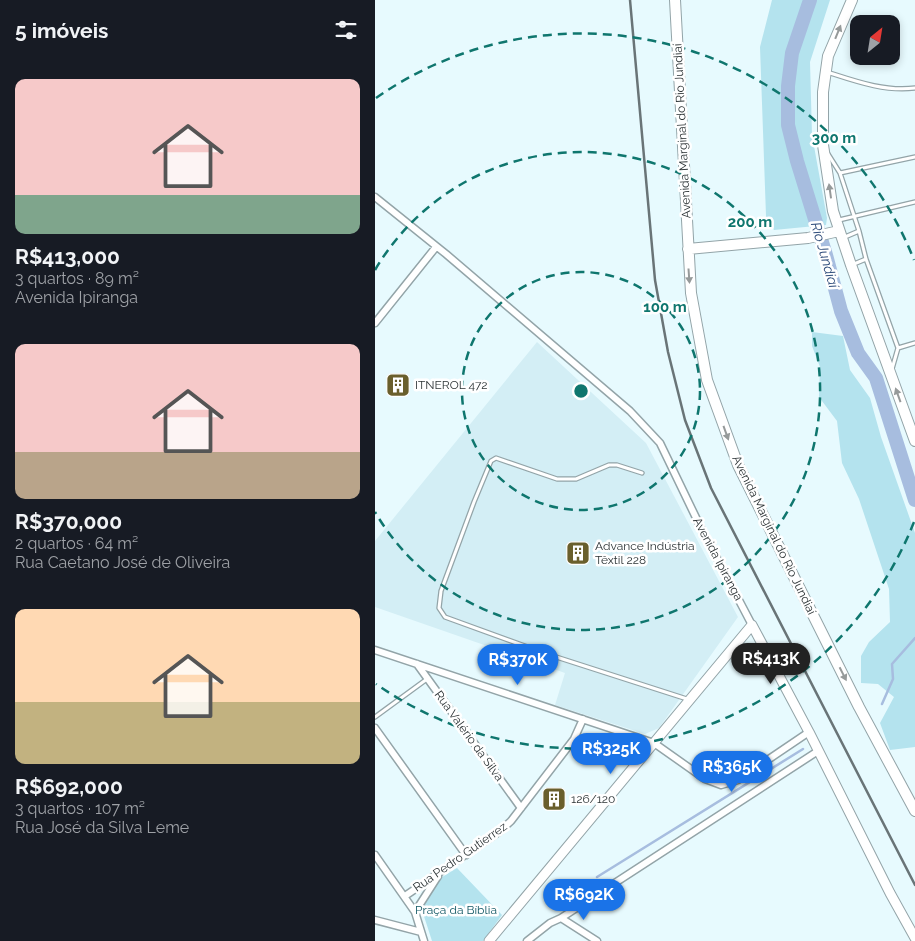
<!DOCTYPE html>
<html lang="pt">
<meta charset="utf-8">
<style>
:root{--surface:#171b24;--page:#20242c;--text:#f1f3f6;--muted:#9ea1a6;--accent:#1a73e8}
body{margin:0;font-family:Raleway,sans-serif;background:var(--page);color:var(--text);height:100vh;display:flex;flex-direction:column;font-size:19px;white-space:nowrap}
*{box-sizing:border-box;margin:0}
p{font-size:16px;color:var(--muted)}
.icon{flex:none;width:28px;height:28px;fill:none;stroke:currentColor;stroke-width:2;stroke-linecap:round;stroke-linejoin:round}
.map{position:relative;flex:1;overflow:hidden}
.panel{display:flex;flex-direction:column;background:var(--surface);width:375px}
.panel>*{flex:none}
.needle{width:32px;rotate:30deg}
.fabs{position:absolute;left:475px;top:15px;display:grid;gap:10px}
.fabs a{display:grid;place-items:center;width:50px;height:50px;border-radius:10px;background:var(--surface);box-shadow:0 2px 8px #0003;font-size:25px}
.price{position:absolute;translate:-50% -42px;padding:0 11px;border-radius:18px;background:var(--accent);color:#fff;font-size:16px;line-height:32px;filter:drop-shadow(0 1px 2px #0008)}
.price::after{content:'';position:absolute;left:50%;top:30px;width:15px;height:11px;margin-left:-8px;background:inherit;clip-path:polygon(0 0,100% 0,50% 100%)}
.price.on{background:#222;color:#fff}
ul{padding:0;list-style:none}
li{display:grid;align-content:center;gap:10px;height:265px;padding:0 15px}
li span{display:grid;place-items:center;height:155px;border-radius:10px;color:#555}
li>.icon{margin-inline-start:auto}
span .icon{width:90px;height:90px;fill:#fffc;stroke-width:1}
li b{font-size:21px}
h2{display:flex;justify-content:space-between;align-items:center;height:60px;padding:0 15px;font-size:21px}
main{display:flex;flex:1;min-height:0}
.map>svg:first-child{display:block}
.built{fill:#d3eef5}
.green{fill:#b4e3ee}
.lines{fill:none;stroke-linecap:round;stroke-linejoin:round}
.stream{stroke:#a7bddf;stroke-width:2.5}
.river{stroke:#a7bddf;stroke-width:14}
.service-casing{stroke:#93a4a8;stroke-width:5.5}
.minor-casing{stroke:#93a4a8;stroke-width:9}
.secondary-casing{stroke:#93a4a8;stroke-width:11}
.primary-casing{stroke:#93a4a8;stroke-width:12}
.service{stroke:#fff;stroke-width:3}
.minor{stroke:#fff;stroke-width:6}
.secondary{stroke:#fff;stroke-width:9}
.primary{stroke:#fff;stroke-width:10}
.rail{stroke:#697477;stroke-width:2.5}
.oneway{fill:#969a9a}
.ring{fill:none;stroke:#0f766e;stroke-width:2.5;stroke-dasharray:9 6}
.labels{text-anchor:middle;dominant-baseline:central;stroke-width:5;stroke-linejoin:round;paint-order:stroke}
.street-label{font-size:12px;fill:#2d3436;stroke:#fff}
.poi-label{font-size:12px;fill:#2d3436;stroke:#fff;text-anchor:start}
.park-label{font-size:12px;fill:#0e5562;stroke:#fff}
.water-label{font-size:14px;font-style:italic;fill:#314e7c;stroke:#fff}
.centre{fill:#0f766e;stroke:#fff;stroke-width:2.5}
.ring-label{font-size:15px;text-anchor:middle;font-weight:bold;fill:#0f766e;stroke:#fff;stroke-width:5;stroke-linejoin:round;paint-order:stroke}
</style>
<main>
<section class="panel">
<h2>5 imóveis<svg class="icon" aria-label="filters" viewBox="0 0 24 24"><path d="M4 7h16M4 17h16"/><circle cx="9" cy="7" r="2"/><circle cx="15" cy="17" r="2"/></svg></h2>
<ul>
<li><span style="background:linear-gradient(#f6c9c9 75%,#7fa58c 0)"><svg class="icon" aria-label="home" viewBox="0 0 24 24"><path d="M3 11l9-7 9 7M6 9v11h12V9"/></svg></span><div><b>R$413,000</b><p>3 quartos · 89 m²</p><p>Avenida Ipiranga</p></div></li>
<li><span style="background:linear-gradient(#f6c9c9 70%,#b9a48a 0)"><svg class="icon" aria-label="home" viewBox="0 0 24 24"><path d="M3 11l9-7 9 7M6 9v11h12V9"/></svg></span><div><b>R$370,000</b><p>2 quartos · 64 m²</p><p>Rua Caetano José de Oliveira</p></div></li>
<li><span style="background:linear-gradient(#ffd9b3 60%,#c2b280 0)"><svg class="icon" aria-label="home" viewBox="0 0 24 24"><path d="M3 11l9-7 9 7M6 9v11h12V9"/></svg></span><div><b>R$692,000</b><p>3 quartos · 107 m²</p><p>Rua José da Silva Leme</p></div></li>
</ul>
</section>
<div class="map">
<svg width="540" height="941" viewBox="0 0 540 941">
<rect width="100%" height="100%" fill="#e7fafe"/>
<!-- built -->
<path class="built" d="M162,342L271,443L363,617L284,728L270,734L180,705L190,673L0,607V541Z"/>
<!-- green -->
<path class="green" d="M397,0H455L435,62L437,135L452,218L451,225L399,230L391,216L385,47Z
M437,332L468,336L475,370L495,398L506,437L540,533V747L515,750L505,723L519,697L503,684L486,683V656L494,642L515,622L514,589L484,499L467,463L462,421L444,397L445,367L437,346Z
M82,868L127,915L108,941H57L46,907L64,879Z"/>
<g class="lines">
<!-- stream -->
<path class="stream" d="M507,704L518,679L517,664L540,638
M222,877L428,749"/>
<!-- river -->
<path class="river" d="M435,0L417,53L413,86V125L422,161L451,255L466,311L483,353L501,378L540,500"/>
<!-- service casing -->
<g class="service-casing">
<path id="service" d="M452,72C480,81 510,92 540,88
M453,154L465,173L540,157
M465,173L484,231L491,259L523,348
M464,220L540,202
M470,237L484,231
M479,264L491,259
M517,369L523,348L540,343
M267,473L242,465H234L201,479H182L121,458L116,461L99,502L66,591L64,608L70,617L172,654L312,699
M0,717L52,679"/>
</g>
<!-- minor casing -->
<g class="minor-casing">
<path id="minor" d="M0,197L71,254L255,411L285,443L325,526L377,625
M0,323L61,247
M0,650L279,743L330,779L346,785L363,780L434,732
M42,664L146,808
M0,728L91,855
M0,855L40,912L49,941
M30,896L125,831L136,821L199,739L208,719
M40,912L63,876
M186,918L222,941
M0,920L46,932
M152,941L175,923L186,918L443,751"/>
</g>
<!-- secondary casing -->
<g class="secondary-casing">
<path id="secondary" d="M114,941L377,625L434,732L515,893L540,938"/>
</g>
<!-- primary casing -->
<g class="primary-casing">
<path id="primary" d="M300,0L316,293L332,380L363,465L484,707L540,811
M477,0L453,56L448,92V145L458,211L476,265L540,441
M313,249L433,238L464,231"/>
</g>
<!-- service -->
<use href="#service" class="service"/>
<!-- minor -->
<use href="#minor" class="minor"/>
<!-- secondary -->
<use href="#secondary" class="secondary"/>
<!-- primary -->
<use href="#primary" class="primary"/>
<!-- rail -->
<path class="rail" d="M255,0L280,280L293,352L310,420L336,488L540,885"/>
</g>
<!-- one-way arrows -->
<defs><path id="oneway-solid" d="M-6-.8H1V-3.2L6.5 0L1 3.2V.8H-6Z" transform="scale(1.25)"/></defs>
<g class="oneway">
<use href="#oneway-solid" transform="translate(463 32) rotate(-68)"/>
<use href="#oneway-solid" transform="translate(455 191) rotate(-98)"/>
<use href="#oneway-solid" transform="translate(314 276) rotate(86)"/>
<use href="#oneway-solid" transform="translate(523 395) rotate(-110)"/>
<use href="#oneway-solid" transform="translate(351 433) rotate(70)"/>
<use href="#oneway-solid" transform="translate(468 674) rotate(63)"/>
</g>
<!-- distance rings -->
<g class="ring">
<circle cx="206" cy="391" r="119"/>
<path d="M0 270A239 239 0 1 1 0 512"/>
<path d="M539 522A358 358 0 0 1 1 684M1 98A358 358 0 0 1 539 260"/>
</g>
<!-- icons -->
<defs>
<g id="building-square" transform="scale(1.25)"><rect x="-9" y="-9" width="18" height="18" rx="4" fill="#6a5f2c" stroke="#fff"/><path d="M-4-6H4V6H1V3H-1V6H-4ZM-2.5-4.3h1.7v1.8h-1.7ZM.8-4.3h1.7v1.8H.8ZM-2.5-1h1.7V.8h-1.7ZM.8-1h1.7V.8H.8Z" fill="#fff"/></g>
</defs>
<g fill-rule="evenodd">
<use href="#building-square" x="23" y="385"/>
<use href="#building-square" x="203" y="553"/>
<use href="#building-square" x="179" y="799"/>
</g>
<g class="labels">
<!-- street labels -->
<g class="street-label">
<text transform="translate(307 131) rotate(-93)">Avenida Marginal do Rio Jundiaí</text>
<text transform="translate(399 535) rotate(64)">Avenida Marginal do Rio Jundiaí</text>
<text transform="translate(343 559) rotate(62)">Avenida Ipiranga</text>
<text transform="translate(94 736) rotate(54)">Rua Valério da Silva</text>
<text transform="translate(85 857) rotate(-35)">Rua Pedro Gutierrez</text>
</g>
<!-- poi labels -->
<g class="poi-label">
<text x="40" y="385">ITNEROL 472</text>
<text x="220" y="546">Advance Indústria<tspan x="220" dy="14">Têxtil 228</tspan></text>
<text x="196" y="799">126/120</text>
</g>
<!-- park labels -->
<g class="park-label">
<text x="81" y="910">Praça da Bíblia</text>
</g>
<!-- water labels -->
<g class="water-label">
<text transform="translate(450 255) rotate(74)">Rio Jundiaí</text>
</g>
</g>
<circle cx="206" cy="391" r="8" class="centre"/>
<g class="ring-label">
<text x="459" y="143">300 m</text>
<text x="375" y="227">200 m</text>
<text x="290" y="312">100 m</text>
</g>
</svg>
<div class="fabs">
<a><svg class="needle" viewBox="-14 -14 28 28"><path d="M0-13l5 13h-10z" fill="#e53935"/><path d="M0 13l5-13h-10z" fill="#9ea1a6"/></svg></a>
</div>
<b class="price on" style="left:396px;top:685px">R$413K</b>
<b class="price" style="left:143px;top:686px">R$370K</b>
<b class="price" style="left:236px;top:775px">R$325K</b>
<b class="price" style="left:357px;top:793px">R$365K</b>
<b class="price" style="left:209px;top:921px">R$692K</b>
</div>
</main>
